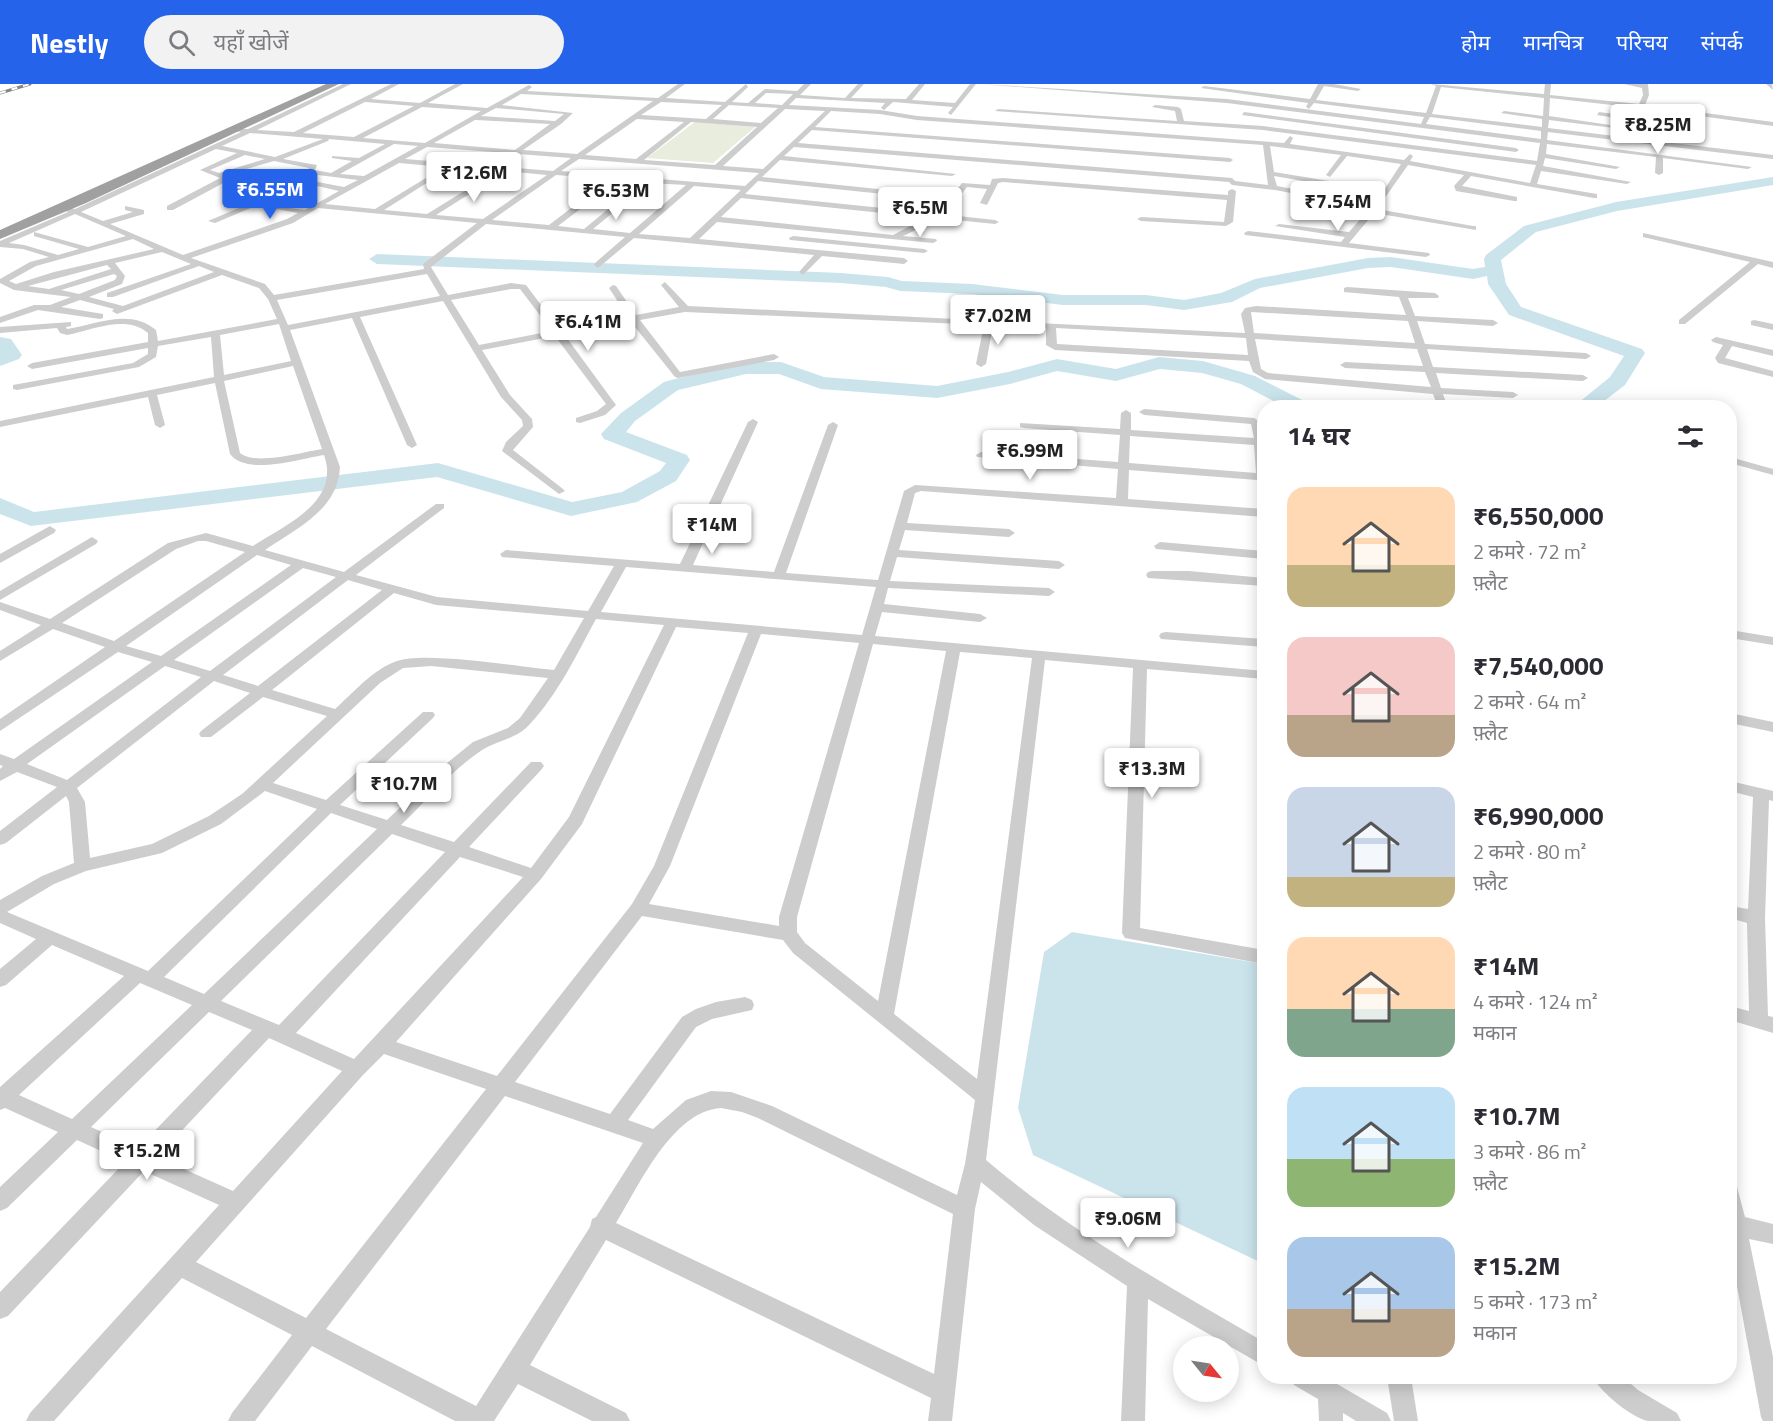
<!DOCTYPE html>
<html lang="hi">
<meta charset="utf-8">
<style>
:root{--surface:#fff;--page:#f2f2f3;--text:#2b2b33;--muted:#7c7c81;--accent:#2563eb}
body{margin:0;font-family:"Titillium Web","Noto Sans Devanagari",sans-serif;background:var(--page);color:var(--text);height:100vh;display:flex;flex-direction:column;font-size:22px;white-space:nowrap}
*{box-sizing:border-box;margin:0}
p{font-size:20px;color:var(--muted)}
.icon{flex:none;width:33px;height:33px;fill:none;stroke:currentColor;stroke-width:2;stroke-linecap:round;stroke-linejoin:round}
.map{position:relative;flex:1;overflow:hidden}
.side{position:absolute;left:1257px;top:316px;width:480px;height:984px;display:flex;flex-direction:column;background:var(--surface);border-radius:24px;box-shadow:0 3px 15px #0003}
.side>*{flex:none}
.needle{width:39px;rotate:120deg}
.controls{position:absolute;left:1173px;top:1252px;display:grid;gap:12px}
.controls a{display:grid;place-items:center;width:66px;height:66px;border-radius:50%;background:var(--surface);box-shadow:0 3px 15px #0003;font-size:30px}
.price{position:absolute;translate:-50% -51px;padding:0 14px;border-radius:6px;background:#fff;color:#222;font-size:20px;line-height:39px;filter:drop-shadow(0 2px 3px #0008)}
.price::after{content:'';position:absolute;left:50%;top:36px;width:18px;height:14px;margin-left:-9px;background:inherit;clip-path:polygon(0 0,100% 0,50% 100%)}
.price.active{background:var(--accent);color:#fff}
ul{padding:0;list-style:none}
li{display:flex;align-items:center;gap:18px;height:150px;padding:0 30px}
li span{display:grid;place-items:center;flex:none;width:168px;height:120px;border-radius:18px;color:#555}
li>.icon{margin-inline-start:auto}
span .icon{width:72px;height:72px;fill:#fffc;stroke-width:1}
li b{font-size:26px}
h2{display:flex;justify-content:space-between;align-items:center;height:72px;padding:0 30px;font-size:26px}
header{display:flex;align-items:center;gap:36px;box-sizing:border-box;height:84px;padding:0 30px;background:var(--accent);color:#fff}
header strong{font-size:28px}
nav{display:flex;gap:33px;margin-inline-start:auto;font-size:21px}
.search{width:420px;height:54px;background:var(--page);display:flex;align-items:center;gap:15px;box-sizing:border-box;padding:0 21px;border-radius:33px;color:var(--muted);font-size:22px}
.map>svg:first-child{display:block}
.green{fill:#e8edde}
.water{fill:#cbe4ec}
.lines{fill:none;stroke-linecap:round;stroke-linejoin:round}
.river{fill:#cbe4ec;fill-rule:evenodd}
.minor{fill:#cdcdcd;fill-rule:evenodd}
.trunk{fill:#a0a0a0;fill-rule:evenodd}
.rail-casing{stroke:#858585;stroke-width:3}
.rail{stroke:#fff;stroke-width:2;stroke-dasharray:6;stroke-linecap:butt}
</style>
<header>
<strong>Nestly</strong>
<div class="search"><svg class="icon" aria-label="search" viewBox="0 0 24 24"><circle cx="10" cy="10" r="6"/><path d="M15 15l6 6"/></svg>यहाँ खोजें</div>
<nav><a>होम</a><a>मानचित्र</a><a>परिचय</a><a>संपर्क</a></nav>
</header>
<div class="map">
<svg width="1773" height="1337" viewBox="0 0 1773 1337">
<rect width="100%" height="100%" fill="#fff"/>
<!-- green -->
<path class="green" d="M695,38L755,43L713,79L647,74Z"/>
<!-- water -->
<path class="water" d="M1072,848L1264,880V1180L1033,1071L1018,1024L1044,868Z"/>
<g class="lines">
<!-- river -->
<path class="river" d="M1773,93V101L1617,127L1536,148L1501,176L1506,200L1521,223L1642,265L1645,269L1625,301L1595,324H1572L1610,293L1624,272L1509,231L1488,200L1487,192L1473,195L1391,183L1368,184L1260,204L1232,218L1184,226L1146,221H1063L972,210L900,207L886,203L841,199L377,180L369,175L377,170L841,189L888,193L902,197L972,200L1063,211H1146L1184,216L1221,209L1255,195L1368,174L1391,173L1473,185L1485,183L1484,175L1486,171L1524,142L1616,118Z
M0,253L11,255L22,271L19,275L0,282Z
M1159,273L1203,277L1255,292L1310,320L1313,324H1287L1241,300L1202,289L1160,285L1116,297L1057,287L1010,300L937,314L821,305L779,290H746L678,306L635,337L626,348L687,371L690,376L676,397L637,418L571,432L437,393L31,442L0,430V414L34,428L438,379L572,418L622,408L660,387L666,379L604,355L601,350L621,329L664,298L671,296L746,278H781L824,293L937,302L1008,288L1057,275L1116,285Z"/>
<!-- minor -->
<path class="minor" d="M343,0H351L257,46L294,48L391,0H399L371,15L420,19L455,0H463L428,19L487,24L529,1L532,3L527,7L658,14L678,0H685L666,14L725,18L746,0L748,3L732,18L748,19L765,5L797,7L804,0H811L800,11L845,14L858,0H864L851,14L906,15L919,0H925L912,16L955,19L970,0H976L951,31L948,29L953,23L893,18L884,26L881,24L885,19L796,14L789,21L880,26L917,32L1284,59L1290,52L1293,54L1290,60L1404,76L1410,70L1413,72L1410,77L1530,99L1536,81L1263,46L995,27L998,25L1177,37L1175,27L1152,23L1155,21L1178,23L1181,25L1184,37L1263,42L1537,77L1540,59L1227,19L979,0L1227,15L1421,40L1424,33L1314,19L1309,25L1306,23L1308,19L1201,4L1204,2L1310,15L1318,0H1334L1361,5L1358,7L1324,2L1316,16L1426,29L1436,2L1431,0L1544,10L1545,0H1551L1550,11L1639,20L1643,11L1642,4L1624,0H1648L1649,11L1645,21L1773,38V42L1671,28L1668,47L1689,52L1687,55L1663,49L1665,27L1550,14L1549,32L1617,42L1614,44L1549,36L1548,44L1773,71V75L1548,48L1547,56L1752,83L1748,85L1663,74V89L1659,91L1655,89L1656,73L1547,60L1546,70L1620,83L1616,85L1545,74L1543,82L1631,98L1627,100L1541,87L1537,100L1597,110V114H1594L1471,92L1462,102L1517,113V117H1514L1456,107L1454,102L1464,91L1408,81L1377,125L1473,142H1476V146L1374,129L1349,159L1429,169L1430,171L1426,173L1245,151L1244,149L1248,147L1341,158L1345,153L1275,142L1279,140L1349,148L1370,124L1275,106L1232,101L1229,98L794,63L784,72L956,90L952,92L780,76L762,93L936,111L941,114L930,129L995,136L999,138L995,140L926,133L918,145L903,152L936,155L937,157L933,159L717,138L699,155L904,174L908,177L904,180L822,172L803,191L799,188L814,171L634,154L598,184L594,181L595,179L625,153L486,140L431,183L448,211L511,199L526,201L560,246L628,233L609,204L613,201L616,202L636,231L679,223L661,201L665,198L688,222L1245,249L1241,230L1245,224L1256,222L1406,231L1399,213L1344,208V204L1347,203L1435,209L1439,212L1438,214H1408L1415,232L1493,236L1498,239L1493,242L1417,237L1425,260L1586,269L1591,272L1586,275L1427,265L1433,283L1583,291L1588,294L1583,297L1436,289L1441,304L1513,308L1518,311L1513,314L1443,310L1448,324H1438L1433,310L1265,295L1253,288L1249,277L1055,266L1046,261V244L993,241L986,280L981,283L976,280L984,241L685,228L640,236L680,288L774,270L779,273L774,276L678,294L675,293L631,238L564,250L616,321L605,331L580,339L576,338V334L597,327L606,320L555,252L482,266L510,311L532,335L533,343L513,366L563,405L565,407L559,410L502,367L506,358L523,342L522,336L501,313L443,217L360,233L417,361L412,364L407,361L352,234L290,246L340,383C338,426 297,444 265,466L344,488L436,420H444V424L356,491L437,513L588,527L614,482L502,473L500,470L506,466L680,480L748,338L753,335L758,338L693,481L774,488L828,341L833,338L838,341L786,489L878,496L904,407L915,401L1116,414L1118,385L977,373L976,371L981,368L1118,378L1120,351L1024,344L1020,343V339L1120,345L1121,329L1126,326L1131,329V346L1254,354L1251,340L1144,331L1139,328L1144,325L1254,334L1262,339L1264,356V423L1258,420L1257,396L1129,386L1128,415L1264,425V433L921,407L915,409L907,439L1009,445L1015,449L1009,453L905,446L899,466L1059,477L1065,481L1059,485L897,473L890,497L1049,504L1055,508L1049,512L888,504L884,520L980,530L987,534L980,538L882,528L875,552L1264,587V595L1147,585L1140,844L1264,866V880L1125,854L1122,849L1133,584L1045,576L986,1076C1072,1149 1168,1202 1264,1258V1282L1148,1215L1145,1337H1121L1127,1202L1034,1141L981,1098L975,1125L952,1337H928L931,1314L606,1156L530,1281L626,1329L630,1337H592L518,1300L494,1337H455L312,1262L255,1337H228L232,1329L292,1251L182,1194L54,1337H26L30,1329L219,1121L144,1087L8,1232L0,1235V1208L125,1078L77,1056L7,1124L0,1127V1103L58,1048L5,1024L0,1026V1003L124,892L52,861L6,901L0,903V885L36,855L0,839V816L42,792L74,779L69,718L66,712L6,759L0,761V747L57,703L17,688L0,697V685L3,682L0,681V670L14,675L152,578L118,568L0,647V635L105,563L53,545L0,577V567L41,541L0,526V518L50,535L168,459L206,449L253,462C285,441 341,418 324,371C299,375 247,392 230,370L215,299L157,311L165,341L160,344L155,341L148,313L0,343V337L214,293L211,253L158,262L156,273L139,283L17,306L13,305V301L133,279L148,270V264L32,285L27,282L32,279L148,258V249C126,230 92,246 67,251L60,249L57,244L0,249V243L71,238V242L66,243L67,245C97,240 130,224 156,246L158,257L277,235L268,215L259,204L222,191L117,230L112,227L114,225L80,216L61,223L103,230V234L100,235L38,226L0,239V233L34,221H50L71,213L14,206L0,199V195L30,178L49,173L23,165L0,163V157L68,128L61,125V121L75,125L241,48L234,47V45H248ZM1441,3L1544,14L1543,32L1504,27L1501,29L1542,35V43L1432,30ZM766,9L793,10L782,21L755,19ZM521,10L653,17L577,70L523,66L561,40L573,29L502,21ZM365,18L414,22L354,53L303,49ZM661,18L722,21L706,35L641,31ZM729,21L778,24L761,39L713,35ZM422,23L481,27L425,59L363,54ZM496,24L564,30L555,37L481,32ZM785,25L825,27L763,85L723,82ZM831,27L880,30L917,36L1263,61L1268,101L1235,97L1232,94L798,59L812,46L1230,78L1233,76L1230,74L815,43ZM1430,33L1541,47V55L1426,40ZM637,35L684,38L636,75L585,71ZM475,36H476L550,40L515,66L434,59ZM691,38L757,43L715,81L644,76ZM250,49L323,55L275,73L222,62ZM329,55L385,60L359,74L332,72V74L352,77L331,89L315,86L317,81L283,75L328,57ZM394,60L418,62L364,92L340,90ZM1270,62L1341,71L1326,91L1330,93L1347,72L1401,80L1384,106L1274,88ZM427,63L571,74L553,87L405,75ZM216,65L237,69L200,86L220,94L167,122V126H173L229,96L226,91L274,77L309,84L307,87L310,89L287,98L279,107L208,137L215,139L286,109L291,110L271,124L298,129L287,135L183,171L110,140L144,130V126L125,122V126L133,128L103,137L81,128ZM245,71L265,75L219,89L210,86ZM579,75L759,89L745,102L561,87ZM399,79L444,83L375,125L325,120ZM452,83L497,87L427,130L384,126ZM506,87L547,91L483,135L436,131ZM318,91L358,96L344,103L307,96ZM556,91L609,95L549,141L492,136ZM1274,92L1381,110L1373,120L1277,102ZM618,96L641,98L584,145L558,142ZM758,97L932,115L922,128L745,110ZM300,98L339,107L305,126L282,123L300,112V108L289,105ZM649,99L686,101L630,149L593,145ZM694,102L741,106L690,154L639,150ZM741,114L919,133L912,141L893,151L721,133ZM318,124L477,139L423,180L424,185L274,211L265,200L191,174L293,139ZM75,130L126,152L88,163L34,148V152L79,165L58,171L24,161L9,159ZM133,155L154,165L54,188L16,200L9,197L36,182ZM162,168L191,180L107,209V213H113L199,182L214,188L123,222L89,213L122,200L125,192L115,179ZM107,181L111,185L49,205L28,202ZM114,190L117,192L115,196L79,210L61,206ZM427,190L440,212L288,241L277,216ZM511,205H520L552,247L479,261L451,216ZM1251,228L1408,237L1415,259L1254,249ZM279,240L291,277L224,291L220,251ZM1056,244L1246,254L1248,271L1057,260ZM1255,255L1417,265L1423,282L1345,278L1340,281L1345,284L1425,288L1431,303L1268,289L1261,285ZM293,282L322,365C303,368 255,382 240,369L224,297ZM1130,352L1254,361L1256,389L1129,379ZM198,457H206L245,468L114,557L62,539L176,465ZM257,471L291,481L161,572L126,562ZM626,483L876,503L862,551L601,528ZM303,484L336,493L210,587L174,576ZM348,496L382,506L258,602L223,591ZM394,509L436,521L584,534L554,586C519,583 426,567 397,577C373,585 353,609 335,625L272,606ZM596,535L664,541L569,733L531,784L469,763L541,686L544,682L541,678H531L454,758L401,741C427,716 452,686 482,666C498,656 517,655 530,640C558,610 577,570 596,535ZM676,543L748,549L654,782L632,820L497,992L396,958L541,795L582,740ZM761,550L859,559L779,833V842L649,820L670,782ZM873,560L946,567L878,917L805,859L797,848V833ZM960,568L1032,574L977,995L894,930ZM165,582L201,593L67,696L27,680ZM431,582L548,594L520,634L508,644L473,658L447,679L387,736L340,721L433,634L435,631L433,628H423L326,716L273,699L380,599L403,584ZM214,597L250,609L201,647L199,650L201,653H211L263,613L327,632L242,710L209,732L152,760L90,774L85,718L77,704ZM265,707L317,725L148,887L7,828L54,800L86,787L162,769L221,740ZM331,729L377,745L204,910L164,893ZM392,750L445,768L279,941L221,917ZM460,773L523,793L354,975L296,949ZM642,832L783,856L793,869L975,1016L965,1080L957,1111L772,1022L731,1008L711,1007L686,1016L653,1045L628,1036L696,943L712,935L752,926L754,921L752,916L745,913L716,918L696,925L682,933L610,1030L515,998ZM140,899L192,921L72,1035L19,1011ZM209,928L252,946L138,1064L91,1043ZM269,954L342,987L233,1107L157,1073ZM384,970L486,1005L306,1234L196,1178L363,991ZM505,1012L643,1059L596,1133L592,1135L590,1143L476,1322L326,1245ZM721,1024L742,1028L758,1034L953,1130L934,1290L616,1139C639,1102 672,1027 721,1024Z
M1766,0H1772L1773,6Z
M1244,28L1516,64L1519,66L1516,68L1242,31Z
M1599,28L1635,33L1638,35L1635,37L1597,31Z
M1003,94L1228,111V107L1232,105L1236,107L1233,138L1226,142L1141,137L1137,135L1141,133L1224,138L1227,116L1003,98L998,99L987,121L980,119L987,105L967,103L957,116L950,114L962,99L990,101L992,95Z
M1643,149L1773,178V184L1758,180L1685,240H1679V236L1750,178L1643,153Z
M793,152L924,165L928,167L924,169L790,156L789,154Z
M1754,236L1773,240V246L1751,241V237Z
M1716,253L1773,266V272L1732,262L1725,274L1773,287V293L1718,279L1715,274L1723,261L1713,258L1711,256Z
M1730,373L1773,385V391L1730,379Z
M50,442L56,446L54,449L0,479V470Z
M92,453L98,457L96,460L0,516V507Z
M1160,458L1264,467V475L1156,465L1154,462Z
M1152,487H1189L1264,494V502L1148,494L1146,491L1148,488Z
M1730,546L1773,553V561L1730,554Z
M1166,548L1264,555V563L1161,555L1159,552L1161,549Z
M1730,629L1773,638V648L1730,639Z
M1730,697L1773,707V717L1769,716L1765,834L1768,932L1773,933V949L1730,936V922L1749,927L1747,839L1730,834V822L1748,825L1753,713L1730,707Z
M1730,1100L1737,1103L1745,1133L1773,1140V1160L1749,1155L1773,1273V1337H1763L1761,1333L1730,1164Z
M1290,1293H1325L1387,1329L1391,1337H1356L1343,1329V1337H1319L1318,1315L1294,1301Z
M1387,1293H1411L1418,1337H1394Z
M1593,1293H1623L1638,1306L1677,1329L1681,1337C1671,1337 1658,1337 1648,1337C1632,1334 1599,1307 1593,1293Z"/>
<!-- trunk -->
<path class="trunk" d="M326,0H339L86,119L0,155V146Z"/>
<!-- rail casing -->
<g class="rail-casing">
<path id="rail" d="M0,9L30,0"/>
</g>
<!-- rail -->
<use href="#rail" class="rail"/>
</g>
</svg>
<div class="controls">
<a><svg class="needle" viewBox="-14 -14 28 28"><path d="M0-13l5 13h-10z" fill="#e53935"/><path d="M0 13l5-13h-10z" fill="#7c7c81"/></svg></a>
</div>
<b class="price" style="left:1658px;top:71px">₹8.25M</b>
<b class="price" style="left:474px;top:119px">₹12.6M</b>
<b class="price active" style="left:270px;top:136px">₹6.55M</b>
<b class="price" style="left:616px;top:137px">₹6.53M</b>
<b class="price" style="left:1338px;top:148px">₹7.54M</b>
<b class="price" style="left:920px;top:154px">₹6.5M</b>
<b class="price" style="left:998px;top:262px">₹7.02M</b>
<b class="price" style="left:588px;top:268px">₹6.41M</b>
<b class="price" style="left:1030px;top:397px">₹6.99M</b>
<b class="price" style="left:712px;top:471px">₹14M</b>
<b class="price" style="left:1152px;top:715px">₹13.3M</b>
<b class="price" style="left:404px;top:730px">₹10.7M</b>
<b class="price" style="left:147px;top:1097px">₹15.2M</b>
<b class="price" style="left:1128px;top:1165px">₹9.06M</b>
<section class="side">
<h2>14 घर<svg class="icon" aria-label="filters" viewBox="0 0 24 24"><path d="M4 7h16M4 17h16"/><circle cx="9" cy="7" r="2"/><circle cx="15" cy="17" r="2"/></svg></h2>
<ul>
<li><span style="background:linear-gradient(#ffd9b3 65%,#c2b280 0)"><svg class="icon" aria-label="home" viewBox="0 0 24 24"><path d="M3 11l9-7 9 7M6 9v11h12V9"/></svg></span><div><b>₹6,550,000</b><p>2 कमरे · 72 m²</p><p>फ़्लैट</p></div></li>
<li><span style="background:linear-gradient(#f6c9c9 65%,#b9a48a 0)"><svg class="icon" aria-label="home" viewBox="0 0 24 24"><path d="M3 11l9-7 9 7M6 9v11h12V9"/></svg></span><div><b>₹7,540,000</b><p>2 कमरे · 64 m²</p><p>फ़्लैट</p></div></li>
<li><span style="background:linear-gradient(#c9d6e8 75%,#c2b280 0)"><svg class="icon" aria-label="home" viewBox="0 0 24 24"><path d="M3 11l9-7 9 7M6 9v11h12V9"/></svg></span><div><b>₹6,990,000</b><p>2 कमरे · 80 m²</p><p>फ़्लैट</p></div></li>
<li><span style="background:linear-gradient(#ffd9b3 60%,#7fa58c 0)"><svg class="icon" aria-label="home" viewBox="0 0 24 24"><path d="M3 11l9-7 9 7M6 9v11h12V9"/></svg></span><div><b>₹14M</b><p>4 कमरे · 124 m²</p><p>मकान</p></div></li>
<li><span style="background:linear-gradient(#bfe0f5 60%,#8fb573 0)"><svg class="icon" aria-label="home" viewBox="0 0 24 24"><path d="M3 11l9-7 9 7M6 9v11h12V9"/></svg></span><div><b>₹10.7M</b><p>3 कमरे · 86 m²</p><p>फ़्लैट</p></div></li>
<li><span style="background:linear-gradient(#a9c7e8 60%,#b9a48a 0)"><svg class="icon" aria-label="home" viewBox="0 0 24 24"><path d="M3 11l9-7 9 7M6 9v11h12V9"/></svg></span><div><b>₹15.2M</b><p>5 कमरे · 173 m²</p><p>मकान</p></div></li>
</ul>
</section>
</div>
